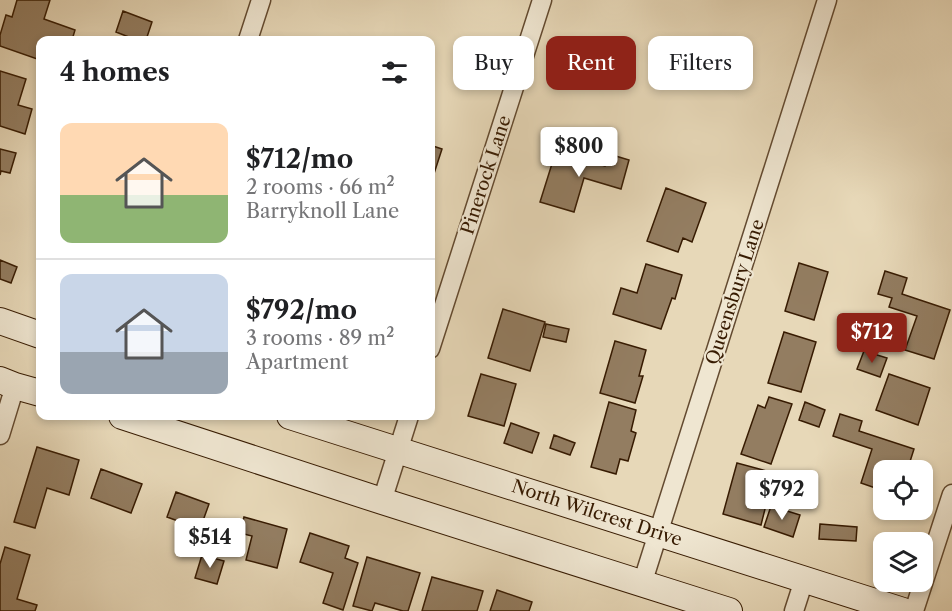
<!DOCTYPE html>
<meta charset="utf-8">
<style>
:root{--surface:#fff;--page:#f6f6f6;--text:#202124;--muted:#757577;--line:#e0e0e0;--accent:#8f2418}
body{margin:0;font-family:"Libre Caslon Text",serif;background:var(--page);color:var(--text);height:100vh;display:flex;flex-direction:column;font-size:22px;white-space:nowrap}
*{box-sizing:border-box;margin:0}
p{font-size:20px;color:var(--muted)}
.icon{flex:none;width:33px;height:33px;fill:none;stroke:currentColor;stroke-width:2;stroke-linecap:round;stroke-linejoin:round}
.map{position:relative;flex:1;overflow:hidden}
.side{position:absolute;left:36px;top:36px;width:399px;height:384px;display:flex;flex-direction:column;background:var(--surface);border-radius:12px;box-shadow:0 3px 9px #0003}
.side>*{flex:none}
.banner{position:absolute;left:453px;top:36px;width:408px;height:54px;display:flex;gap:12px}
.tools{position:absolute;left:873px;top:460px;display:grid;gap:12px}
.tools a{display:grid;place-items:center;width:60px;height:60px;border-radius:12px;background:var(--surface);box-shadow:0 3px 9px #0003;font-size:30px}
.price{position:absolute;translate:-50% -51px;padding:0 14px;border-radius:6px;background:#fff;color:#222;font-size:20px;line-height:39px;filter:drop-shadow(0 2px 3px #0008)}
.price::after{content:'';position:absolute;left:50%;top:36px;width:18px;height:14px;margin-left:-9px;background:inherit;clip-path:polygon(0 0,100% 0,50% 100%)}
.price.current{background:var(--accent);color:#fff}
ul{padding:0;list-style:none}
li{display:flex;align-items:center;gap:18px;height:150px;padding:0 24px}
li+li{border-top:2px solid var(--line)}
li span{display:grid;place-items:center;flex:none;width:168px;height:120px;border-radius:12px;color:#555}
li>.icon{margin-inline-start:auto}
span .icon{width:72px;height:72px;fill:#fffc;stroke-width:1}
li b{font-size:26px}
h2{display:flex;justify-content:space-between;align-items:center;height:72px;padding:0 24px;font-size:26px}
.chip{padding:0 21px;border-radius:12px;background:var(--surface);box-shadow:0 3px 9px #0003;font-size:21px;line-height:54px}
.chip.current{background:var(--accent);color:#fff}
.map>svg:first-child{display:block}
.building{fill:#937d61;stroke:#371b02;stroke-width:1.5}
.lines{fill:none;stroke-linecap:round;stroke-linejoin:round}
.street-casing{stroke:#634a30;stroke-width:21}
.secondary-casing{stroke:#371b02;stroke-width:28}
.street{stroke:#efe6d1;stroke-width:18}
.secondary{stroke:#efe6d1;stroke-width:26}
.labels{text-anchor:middle;dominant-baseline:central;stroke-width:4.5;stroke-linejoin:round;paint-order:stroke}
.street-label{font-size:18px;fill:#371b02;stroke:#efe6d1}
</style>
<div class="map">
<svg width="952" height="611" viewBox="0 0 952 611">
<rect width="100%" height="100%" fill="#e7d8b8"/>
<filter id="stains"><feTurbulence type="fractalNoise" baseFrequency=".00333" numOctaves="4"/><feColorMatrix values="0 0 0 0 .2 0 0 0 0 .09 0 0 0 0 .02 0 0 0 .5 -.17"/></filter>
<radialGradient id="worn" r=".72"><stop offset=".6" stop-color="#630" stop-opacity="0"/><stop offset="1" stop-color="#630" stop-opacity=".3"/></radialGradient>
<!-- building -->
<path class="building" d="M17,0H50L44,19L75,30L72,40H40V60L0,46V35L6,15L12,17Z
M123,11L152,22L147,37L158,40H133L134,39L116,32Z
M0,71L26,79L18,105L32,109L25,134L0,126Z
M430,145L442,149L430,186Z
M0,149L16,153L10,173L1,171L0,175Z
M556,151L605,166L609,154L629,160L621,189L584,178L574,212L540,202Z
M666,188L706,203L692,242L683,238L678,252L647,241Z
M0,260L17,267L11,283L0,279Z
M799,263L828,272L814,320L785,311Z
M646,264L682,275L675,299L672,298L661,329L613,314L621,288L637,293Z
M885,271L907,278L902,294L950,310L934,359L905,350L917,316L889,307L892,298L878,294Z
M503,309L545,322L530,371L488,358Z
M546,324L569,329L566,342L543,337Z
M784,332L816,342L801,392L768,383Z
M615,341L646,350L639,376H643L635,403L600,393Z
M864,351L887,358L880,377L857,369Z
M481,374L516,384L504,426L468,416Z
M889,374L930,388L918,425L876,410Z
M769,397L792,404L771,464L741,454L758,405L765,408Z
M609,402L636,410L631,431L636,433L628,461L620,459L616,474L591,467Z
M805,402L825,410L819,427L799,420Z
M840,414L862,421L859,431L914,449L907,471H884V491L861,483L872,449L833,436Z
M511,423L539,433L532,453L504,443Z
M554,435L575,443L570,455L550,448Z
M37,447L79,460L69,495L47,488L35,528L14,522Z
M737,463L774,473L761,525L723,514Z
M101,469L142,484L131,513L91,498Z
M176,492L209,504L200,529L167,517Z
M771,506L800,515L793,537L764,527Z
M244,517L287,529L277,568L246,560L252,536L240,533Z
M820,524L857,527L856,541L819,539Z
M310,533L349,546L345,558L358,563L343,610L323,603L333,573L300,562Z
M5,547L30,555L17,599L37,605L35,611H0V564Z
M202,555L224,561L217,584L195,578Z
M367,557L420,573L408,611H403L375,603L372,611L353,606Z
M432,577L483,591L477,611H422Z
M497,590L532,602L529,611H490Z"/>
<g class="lines">
<!-- street casing -->
<g class="street-casing">
<path id="street" d="M248,40L261,0
M430,349L542,0
M0,435L15,386
M382,501L409,416
M642,584L827,0
M794,611L804,580
M914,611L952,494"/>
</g>
<!-- secondary casing -->
<g class="secondary-casing">
<path id="secondary" d="M0,321L40,335
M0,380L15,386L40,393
M122,416L382,501L729,611
M290,416L903,611"/>
</g>
<!-- street -->
<use href="#street" class="street"/>
<!-- secondary -->
<use href="#secondary" class="secondary"/>
</g>
<g class="labels">
<!-- street labels -->
<g class="street-label">
<text transform="translate(486 175) rotate(-72)">Pinerock Lane</text>
<text transform="translate(735 292) rotate(-72)">Queensbury Lane</text>
<text transform="translate(597 513) rotate(18)">North Wilcrest Drive</text>
</g>
</g>
<rect width="100%" height="100%" filter="url(#stains)"/>
<rect width="100%" height="100%" fill="url(#worn)"/>
</svg>
<div class="tools">
<a><svg class="icon" aria-label="locate" viewBox="0 0 24 24"><circle cx="12" cy="12" r="6"/><path d="M12 2v4M12 18v4M2 12h4M18 12h4"/></svg></a>
<a><svg class="icon" aria-label="layers" viewBox="0 0 24 24"><path d="M12 4l9 5-9 5-9-5zM3 14l9 5 9-5"/></svg></a>
</div>
<b class="price" style="left:579px;top:178px">$800</b>
<b class="price current" style="left:872px;top:364px">$712</b>
<b class="price" style="left:782px;top:521px">$792</b>
<b class="price" style="left:210px;top:569px">$514</b>
<div class="banner">
<a class="chip">Buy</a>
<a class="chip current">Rent</a>
<a class="chip">Filters</a>
</div>
<section class="side">
<h2>4 homes<svg class="icon" aria-label="filters" viewBox="0 0 24 24"><path d="M4 7h16M4 17h16"/><circle cx="9" cy="7" r="2"/><circle cx="15" cy="17" r="2"/></svg></h2>
<ul>
<li><span style="background:linear-gradient(#ffd9b3 60%,#8fb573 0)"><svg class="icon" aria-label="home" viewBox="0 0 24 24"><path d="M3 11l9-7 9 7M6 9v11h12V9"/></svg></span><div><b>$712/mo</b><p>2 rooms · 66 m²</p><p>Barryknoll Lane</p></div></li>
<li><span style="background:linear-gradient(#c9d6e8 65%,#9aa5b1 0)"><svg class="icon" aria-label="home" viewBox="0 0 24 24"><path d="M3 11l9-7 9 7M6 9v11h12V9"/></svg></span><div><b>$792/mo</b><p>3 rooms · 89 m²</p><p>Apartment</p></div></li>
</ul>
</section>
</div>
